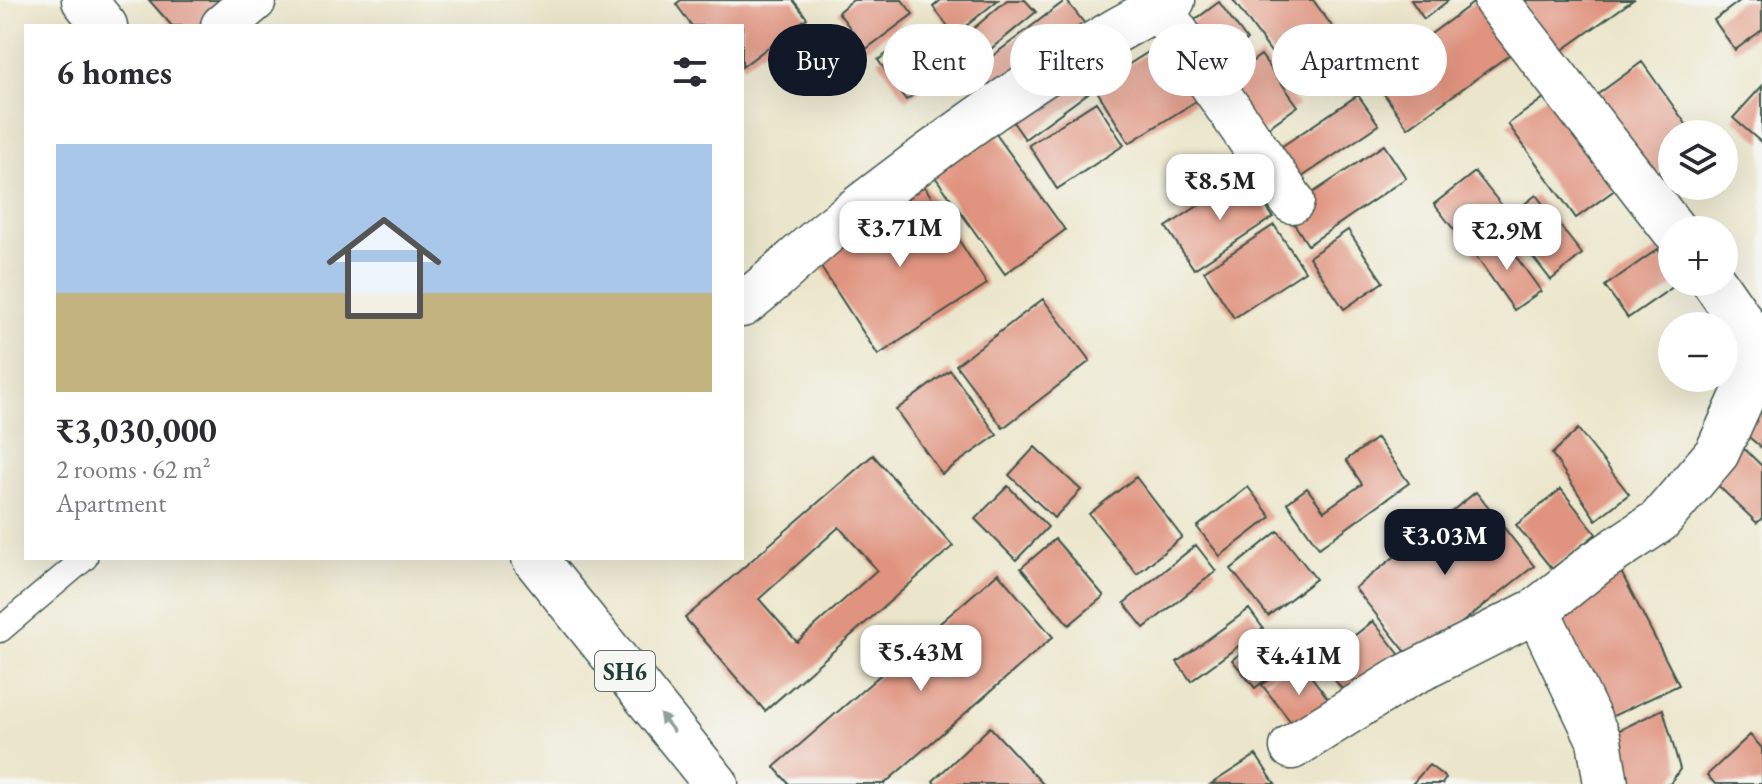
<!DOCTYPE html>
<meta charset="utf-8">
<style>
:root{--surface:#fff;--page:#f7f7f7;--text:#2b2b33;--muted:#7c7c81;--accent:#111827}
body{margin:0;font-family:"EB Garamond",serif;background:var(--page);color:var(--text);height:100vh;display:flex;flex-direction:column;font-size:30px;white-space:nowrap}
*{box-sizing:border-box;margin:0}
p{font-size:26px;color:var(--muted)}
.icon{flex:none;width:44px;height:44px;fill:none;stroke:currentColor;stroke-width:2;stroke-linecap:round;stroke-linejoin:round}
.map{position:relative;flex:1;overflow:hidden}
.panel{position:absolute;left:24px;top:24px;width:720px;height:536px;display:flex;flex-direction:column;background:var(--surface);border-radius:0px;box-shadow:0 8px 32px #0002}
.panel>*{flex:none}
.top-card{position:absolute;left:768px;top:24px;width:760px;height:72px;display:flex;gap:16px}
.tools{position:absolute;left:1658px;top:120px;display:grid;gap:16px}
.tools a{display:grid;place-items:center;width:80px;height:80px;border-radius:50%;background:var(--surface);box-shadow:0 8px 32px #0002;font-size:40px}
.price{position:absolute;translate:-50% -68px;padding:0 18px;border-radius:16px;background:#fff;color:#222;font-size:26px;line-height:52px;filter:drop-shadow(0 2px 4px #0008)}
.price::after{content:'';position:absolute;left:50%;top:48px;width:24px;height:18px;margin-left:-12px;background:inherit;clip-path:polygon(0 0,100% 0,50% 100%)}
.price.on{background:var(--accent);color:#fff}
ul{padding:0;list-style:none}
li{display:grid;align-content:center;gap:16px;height:424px;padding:0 32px}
li span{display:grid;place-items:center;height:248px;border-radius:0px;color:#555}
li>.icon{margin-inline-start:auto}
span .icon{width:144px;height:144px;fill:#fffc;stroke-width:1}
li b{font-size:34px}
h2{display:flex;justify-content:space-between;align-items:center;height:96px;padding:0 32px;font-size:34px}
.tag{padding:0 28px;border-radius:36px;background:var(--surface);box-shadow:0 8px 32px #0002;font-size:28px;line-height:72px}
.tag.on{background:var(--accent);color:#fff}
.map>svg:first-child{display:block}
.building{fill:#e0937e;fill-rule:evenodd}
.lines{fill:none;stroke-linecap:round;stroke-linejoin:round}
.lane-casing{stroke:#3e564b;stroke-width:27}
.street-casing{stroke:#3e564b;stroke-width:47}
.primary-casing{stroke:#3e564b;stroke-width:47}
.lane{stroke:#fff;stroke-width:24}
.street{stroke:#fff;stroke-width:44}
.primary{stroke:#fff;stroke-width:44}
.oneway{fill:#8f9e9a}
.labels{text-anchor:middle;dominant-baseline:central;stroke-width:7;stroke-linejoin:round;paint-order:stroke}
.shield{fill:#f6f6f2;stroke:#60746d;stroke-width:2}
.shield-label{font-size:24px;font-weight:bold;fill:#1f3d34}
</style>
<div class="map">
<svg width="1762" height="784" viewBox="0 0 1762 784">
<rect width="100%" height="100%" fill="#f6f6f2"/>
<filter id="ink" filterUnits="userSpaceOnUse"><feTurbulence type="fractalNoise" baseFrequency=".0125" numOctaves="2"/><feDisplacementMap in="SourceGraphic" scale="16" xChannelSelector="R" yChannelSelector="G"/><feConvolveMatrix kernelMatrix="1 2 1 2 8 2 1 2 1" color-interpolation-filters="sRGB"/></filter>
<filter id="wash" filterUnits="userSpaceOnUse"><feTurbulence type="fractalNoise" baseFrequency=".006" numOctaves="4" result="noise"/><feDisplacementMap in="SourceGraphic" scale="32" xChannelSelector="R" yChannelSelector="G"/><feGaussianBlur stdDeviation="1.8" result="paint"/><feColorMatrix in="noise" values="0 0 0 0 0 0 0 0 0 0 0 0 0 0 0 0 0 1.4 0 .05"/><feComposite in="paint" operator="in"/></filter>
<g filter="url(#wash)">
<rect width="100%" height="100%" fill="#ebe6cb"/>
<g id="blocks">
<!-- building -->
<path class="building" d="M149,0H235L206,26H172Z
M681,0H793L807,18L742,67V26H692L676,4Z
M853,0H902L913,14L866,49L838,12Z
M941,0H998L955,35L933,7Z
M1007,0H1025L1036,12L965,70L948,50Z
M1066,0L1089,29L993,103L970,73Z
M1233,0H1313L1350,51L1298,89Z
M1411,0H1449L1424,19Z
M1521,0H1633L1554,56Z
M1741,0H1762V30L1735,50L1714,20Z
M1476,1L1513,52L1408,128L1372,77Z
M1219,2L1247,40L1211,66L1184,28Z
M918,31L947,72L906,100L878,60Z
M1171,38L1206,95L1129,143L1094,86Z
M1261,55L1298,106L1258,135L1222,84Z
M1074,58L1095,88L1025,139L1003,108Z
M1642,62L1693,134H1672V162L1651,177L1594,97Z
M1563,84L1631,178L1576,218L1508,124Z
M1762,86V143L1733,118Z
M1358,95L1379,125L1296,181L1275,151Z
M1096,102L1124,145L1057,189L1029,145Z
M993,130L1065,230L1005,274L933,174Z
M1384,145L1406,178L1308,245L1286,211Z
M1475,172L1503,207L1462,240L1434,204Z
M1245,175L1273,217L1194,269L1166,227Z
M923,184L987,284L878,355L813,255Z
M1536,195L1582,254L1551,280L1504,220Z
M1274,225L1305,271L1234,318L1204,271Z
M1348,230L1383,282L1344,309L1309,257Z
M1499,233L1541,291L1514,310L1473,252Z
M1658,249L1672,269V282H1680L1628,318L1605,286Z
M1043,299L1090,361L1003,428L956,365Z
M950,370L997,435L942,474L896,410Z
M1762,388V448L1732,423Z
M1578,429L1629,494L1596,520L1552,454Z
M1377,438L1409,483L1319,548L1287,503L1307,488L1324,511L1362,484L1346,460Z
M1736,441L1762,466V518L1757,523L1705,473Z
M1035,447L1081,490L1054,518L1009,475Z
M873,455L953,546L765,711L685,618ZM839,527L877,570L797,642L759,599Z
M1136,477L1182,537L1137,574L1089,514Z
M1008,486L1048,527L1016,560L975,519Z
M1248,487L1271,517L1220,556L1197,527Z
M1561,489L1596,534L1552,569L1516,525Z
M1476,492L1534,566L1413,661L1355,588Z
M1278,531L1316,579L1268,616L1231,569Z
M1055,539L1104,596L1069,625L1021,568Z
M1196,545L1216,571L1144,628L1124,603Z
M1617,564L1679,685L1594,725L1537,610Z
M998,573L1053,637L884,784H789L774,767Z
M1249,609L1263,628L1191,681L1177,662Z
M1373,621L1403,659L1351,701L1321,662Z
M1269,631L1291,659L1255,688L1232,660Z
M1297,658L1336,709L1302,736L1262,685Z
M1663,709L1680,769L1670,784H1608L1599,740Z
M990,727L1043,784H935L933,781Z
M1750,735L1762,748V784H1715L1707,775Z
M1256,755L1275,784H1211Z
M1429,765L1446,778L1442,784H1412Z"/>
</g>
</g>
<g filter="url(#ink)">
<use href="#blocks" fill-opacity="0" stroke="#3e564b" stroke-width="2"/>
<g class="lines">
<!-- lane casing -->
<g class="lane-casing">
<path id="lane" d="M0,630L85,558"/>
</g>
<!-- street casing -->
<g class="street-casing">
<path id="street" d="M1154,0L1292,201
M1496,0L1674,230
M223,26L254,0
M1714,282L1762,351
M742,305C773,282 800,254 830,230C939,145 1049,63 1173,0
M1292,747L1403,678L1537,610
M1606,784L1599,740L1537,610L1596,563L1659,521L1717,453L1762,354"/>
</g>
<!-- primary casing -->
<g class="primary-casing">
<path id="primary" d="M84,0L105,26
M534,558L716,784"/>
</g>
<!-- lane -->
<use href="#lane" class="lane"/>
<!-- street -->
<use href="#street" class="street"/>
<!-- primary -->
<use href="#primary" class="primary"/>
</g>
<!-- one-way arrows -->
<defs><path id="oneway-solid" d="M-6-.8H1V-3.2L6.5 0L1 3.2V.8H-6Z" transform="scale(2)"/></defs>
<use class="oneway" href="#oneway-solid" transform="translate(667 723) rotate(-129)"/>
</g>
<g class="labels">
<!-- shield labels -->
<rect class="shield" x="595" y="651" width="60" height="40" rx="6"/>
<g class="shield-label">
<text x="625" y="671">SH6</text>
</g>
</g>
</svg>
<div class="tools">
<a><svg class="icon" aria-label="layers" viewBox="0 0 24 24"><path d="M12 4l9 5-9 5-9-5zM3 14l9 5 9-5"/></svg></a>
<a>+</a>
<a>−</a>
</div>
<b class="price" style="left:1220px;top:222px">₹8.5M</b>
<b class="price" style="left:900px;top:269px">₹3.71M</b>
<b class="price" style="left:1507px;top:272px">₹2.9M</b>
<b class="price on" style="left:1445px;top:577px">₹3.03M</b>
<b class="price" style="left:921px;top:693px">₹5.43M</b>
<b class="price" style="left:1299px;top:697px">₹4.41M</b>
<div class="top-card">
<a class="tag on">Buy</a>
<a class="tag">Rent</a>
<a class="tag">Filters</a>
<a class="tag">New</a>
<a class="tag">Apartment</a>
</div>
<section class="panel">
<h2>6 homes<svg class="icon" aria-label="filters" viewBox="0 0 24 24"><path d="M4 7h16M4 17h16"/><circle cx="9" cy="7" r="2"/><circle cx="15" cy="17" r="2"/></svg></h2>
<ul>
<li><span style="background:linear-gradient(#a9c7e8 60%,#c2b280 0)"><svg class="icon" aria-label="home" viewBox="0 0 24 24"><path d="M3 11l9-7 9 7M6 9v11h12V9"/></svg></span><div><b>₹3,030,000</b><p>2 rooms · 62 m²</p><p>Apartment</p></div></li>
</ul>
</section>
</div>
